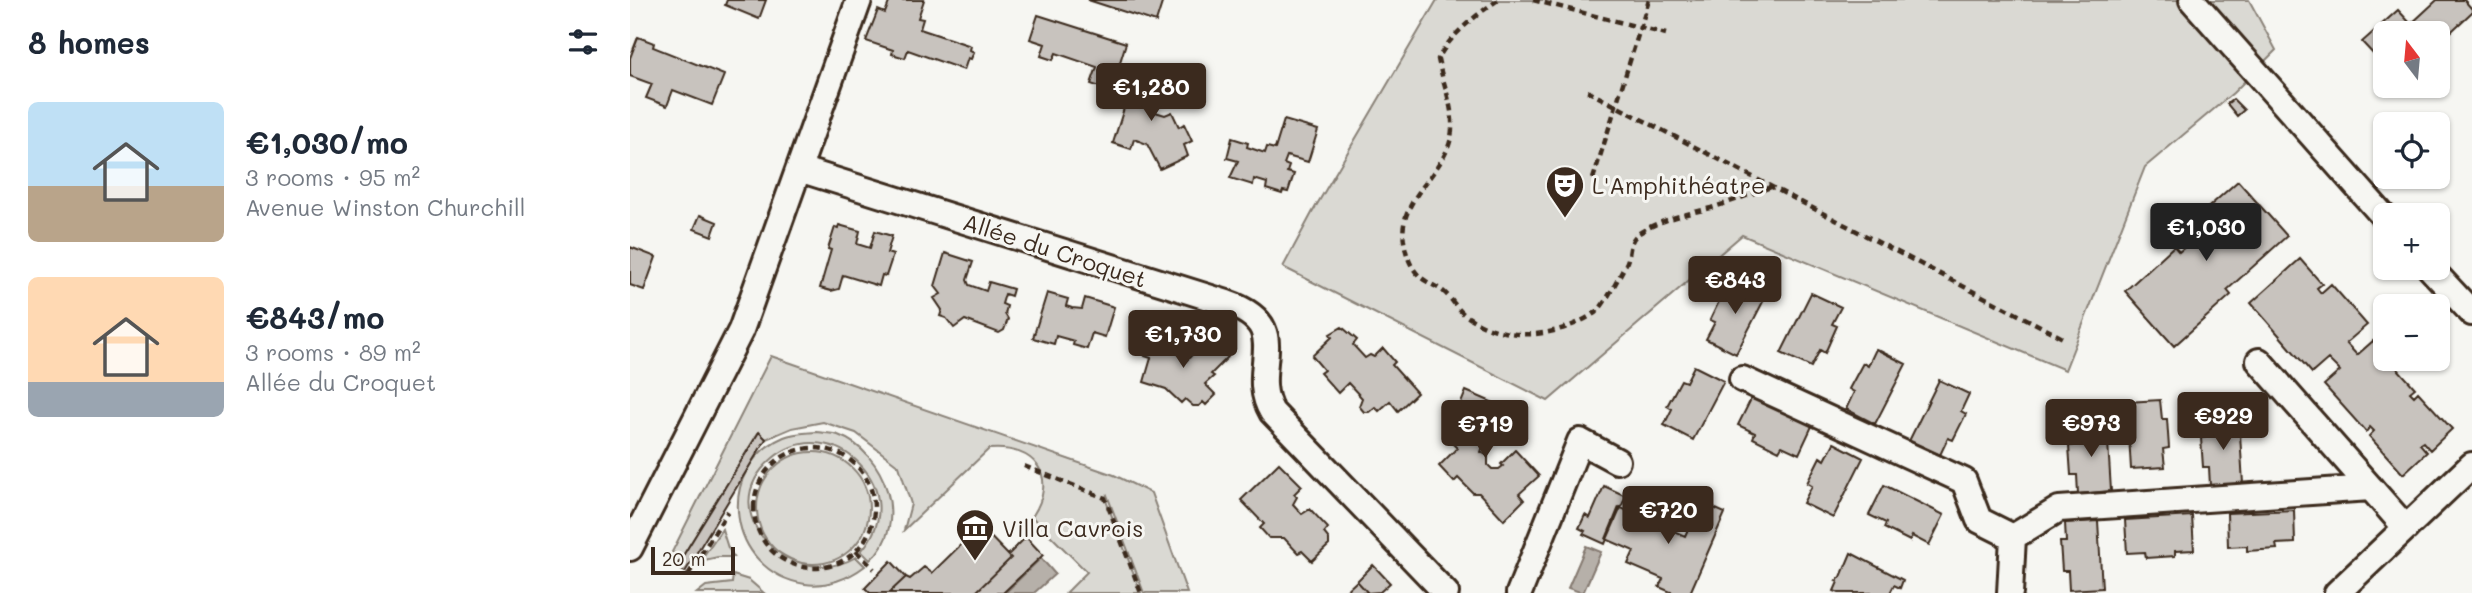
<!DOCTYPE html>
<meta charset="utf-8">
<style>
:root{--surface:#fff;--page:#f6f6f7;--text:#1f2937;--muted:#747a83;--accent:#3b2a1e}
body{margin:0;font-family:Mali,sans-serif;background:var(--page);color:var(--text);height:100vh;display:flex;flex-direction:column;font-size:26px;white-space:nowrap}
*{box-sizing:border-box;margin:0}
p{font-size:23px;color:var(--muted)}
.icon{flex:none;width:38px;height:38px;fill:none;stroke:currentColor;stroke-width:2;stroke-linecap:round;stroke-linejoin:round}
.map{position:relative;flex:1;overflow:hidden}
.details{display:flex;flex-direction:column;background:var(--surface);width:630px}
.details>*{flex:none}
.needle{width:46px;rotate:344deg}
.tools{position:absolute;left:1743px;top:21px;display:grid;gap:14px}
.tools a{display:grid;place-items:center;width:77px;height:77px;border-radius:10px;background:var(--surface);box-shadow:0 2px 5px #0004;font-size:35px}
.scale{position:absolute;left:21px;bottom:18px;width:84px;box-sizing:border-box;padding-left:7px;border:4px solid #3b2a1e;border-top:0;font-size:19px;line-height:24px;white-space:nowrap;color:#3b2a1e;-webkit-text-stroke:5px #f6f6f2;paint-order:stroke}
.price{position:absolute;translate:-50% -60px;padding:0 16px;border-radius:7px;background:var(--accent);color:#fff;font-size:23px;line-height:46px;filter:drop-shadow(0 2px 4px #0008)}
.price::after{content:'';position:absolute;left:50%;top:42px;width:21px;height:16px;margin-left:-10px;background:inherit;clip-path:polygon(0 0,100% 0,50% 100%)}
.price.active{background:#222;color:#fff}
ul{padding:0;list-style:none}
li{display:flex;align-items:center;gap:21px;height:175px;padding:0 28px}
li span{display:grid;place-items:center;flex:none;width:196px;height:140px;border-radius:10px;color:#555}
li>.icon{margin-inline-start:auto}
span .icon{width:84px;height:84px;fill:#fffc;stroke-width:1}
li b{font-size:30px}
h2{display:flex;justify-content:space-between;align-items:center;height:84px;padding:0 28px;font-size:30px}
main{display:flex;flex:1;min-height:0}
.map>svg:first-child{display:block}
.green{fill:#dad9d3;stroke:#8a8278;stroke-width:2}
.water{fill:#b6b0a9;stroke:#857a71;stroke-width:2}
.building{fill:#c8c3be;stroke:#3b2a1e;stroke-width:2}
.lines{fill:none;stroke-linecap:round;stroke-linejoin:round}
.street-casing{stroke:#3b2a1e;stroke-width:30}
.path{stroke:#3b2a1e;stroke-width:4.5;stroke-dasharray:7 5;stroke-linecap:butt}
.street{stroke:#f6f6f2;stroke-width:24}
.labels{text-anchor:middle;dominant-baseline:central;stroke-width:6;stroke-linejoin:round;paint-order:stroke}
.poi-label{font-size:23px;fill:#3b2a1e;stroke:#f6f6f2;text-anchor:start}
.street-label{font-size:23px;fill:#3b2a1e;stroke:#f6f6f2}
</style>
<main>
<section class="details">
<h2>8 homes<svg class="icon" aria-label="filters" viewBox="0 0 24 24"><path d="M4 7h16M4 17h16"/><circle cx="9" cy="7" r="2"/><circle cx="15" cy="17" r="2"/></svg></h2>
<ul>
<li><span style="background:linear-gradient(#bfe0f5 60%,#b9a48a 0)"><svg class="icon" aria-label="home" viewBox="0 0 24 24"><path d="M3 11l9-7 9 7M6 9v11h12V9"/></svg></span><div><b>€1,030/mo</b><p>3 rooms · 95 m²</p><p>Avenue Winston Churchill</p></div></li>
<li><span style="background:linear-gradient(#ffd9b3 75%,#9aa5b1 0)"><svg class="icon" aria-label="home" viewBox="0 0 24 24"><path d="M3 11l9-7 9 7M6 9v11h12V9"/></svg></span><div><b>€843/mo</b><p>3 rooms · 89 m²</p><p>Allée du Croquet</p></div></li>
</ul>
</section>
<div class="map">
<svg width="1842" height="593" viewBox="0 0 1842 593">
<rect width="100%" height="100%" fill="#f6f6f2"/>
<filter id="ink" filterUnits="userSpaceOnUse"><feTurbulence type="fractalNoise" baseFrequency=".0143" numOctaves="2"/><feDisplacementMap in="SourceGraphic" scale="14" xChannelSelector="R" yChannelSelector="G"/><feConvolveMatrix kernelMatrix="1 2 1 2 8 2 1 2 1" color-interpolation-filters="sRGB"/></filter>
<g filter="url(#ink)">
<!-- green -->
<path class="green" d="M807,0H1619L1646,50L1603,93L1515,167L1435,370L1112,235L918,401L653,267L682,213Z
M141,356L484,475L521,493L557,593H514L477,495L475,498L511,593H436L457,572L402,517C429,476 405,445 359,449L274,530L281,504L269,466L226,433L193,422L162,428L136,439L128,433L52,558L42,552Z
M186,432C193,433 201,433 208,435C255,452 281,524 240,560L231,551C285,492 203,409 143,458C77,513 164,593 226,557L235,566C218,579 196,587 175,584C97,572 83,467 154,437C164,433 176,433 186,432Z
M127 508a56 56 0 1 1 112 0a56 56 0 1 1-112 0Z
M92,529L98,548L104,557H88L70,561Z
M103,575L119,580L134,593H67L76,586L102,583Z"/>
<!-- water -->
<path class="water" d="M956,546L971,552L953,593L938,588Z
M411,558L425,574L404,593H375Z"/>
<!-- building -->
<path class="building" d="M97,0H136L129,19L95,5Z
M260,0H294L288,18L293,19L290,29L341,46L340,50L344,52L341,59L338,58L334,70L278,50L275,58L262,54L263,50L236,41L248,10L255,13Z
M458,0H533L526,22Z
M1807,0H1834L1842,9V12L1808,44V33H1755V51L1747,58L1732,42L1768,10L1781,24Z
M408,15L496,43L481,91L461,84L467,67L426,53L423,60L411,56L415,44L400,39Z
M8,37L24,43L23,47L94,75L82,105L43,90L37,106L16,98L22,84L0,76V58Z
M506,70L532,79L524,105L521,104L519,110L535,115L542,112L549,127L554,124L562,141L554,145L558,156L530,169L517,144L504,139L501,149L483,143Z
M1603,99L1614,110L1607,116L1597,104Z
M654,120L688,130L678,162L657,156L654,164L659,166L657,172L664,174L658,192L653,191L652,194L636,189L637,183L624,179L623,185L600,178L608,161L597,158L602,138L618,143L617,147L635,153L637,147L645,149Z
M1608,181L1657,236L1597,290L1601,295L1544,346L1495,291L1544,246L1549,252L1556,246L1547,235Z
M70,215L87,222L82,236L64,229Z
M209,225L230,231L227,244L240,248L245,231L262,236L257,253L263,255L256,276L252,275L249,286L213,275L209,289L201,291L190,288L201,250L198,249L205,227L208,228Z
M0,247L26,257L14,290L0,285Z
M315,253L343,262L337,280L339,285L356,291L359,282L383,289L381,296L375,294L372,304L377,306L375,314L378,319L374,330L369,333L335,320L324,328L316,318L310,316L312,310L304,298L311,294L305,286Z
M1670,259L1692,284L1687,288L1691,293L1701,284L1737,325L1716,343L1727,355L1743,341L1755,354V359H1759L1785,388L1780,392L1784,396L1788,392L1822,429L1800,450L1793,442L1790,444L1797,452L1773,474L1739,436L1744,431L1740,427L1736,432L1694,385L1710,371L1698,359L1682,373L1621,303Z
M1107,279L1137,294L1106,354L1076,339L1085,322L1080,320L1093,293L1098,296Z
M417,293L438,299L436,306L442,308L452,309L455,298L484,307L475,337L462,333L457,349L443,345L444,341L426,336L424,344L403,338Z
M1181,293L1211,307L1202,324L1207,326L1195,353L1190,350L1181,367L1151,353Z
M712,327L727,340L723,345L735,358L740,355L744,357L753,348L765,362L762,365L787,393L768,411L760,401L749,411L745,407L739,412H734L729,406L732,398L718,383L708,393L690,373L694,370L682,356L702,337L700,334Z
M522,334L541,340L545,351L556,361L578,338L598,357L581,374L584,376L575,384L586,395L576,405L573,402L569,406H563L555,399L551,403L536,389L514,382L521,358L515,356Z
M1246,349L1276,364L1245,424L1216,409L1224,392L1219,389L1233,363L1238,366Z
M1064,366L1094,381L1063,440L1034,425L1042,409L1037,406L1051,380L1056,382Z
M1309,380L1339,394L1331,411L1336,414L1323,440L1318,438L1310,455L1279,441Z
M836,391L864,403L852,433L857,435L851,452L858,456V465L862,469H869L873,466L871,464L885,450L909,476L889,494L894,500L874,520L849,493H843L828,478L824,482L809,466L827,448L817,438Z
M1123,395L1183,424L1169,454L1152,446L1149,451L1123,438L1125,433L1108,425Z
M1530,400L1532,419H1537L1539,448L1533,449L1535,467L1501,469L1497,402Z
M1609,417L1613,484L1580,486L1579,467H1573L1571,438L1577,437L1576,419Z
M1477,425L1481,491L1448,494L1447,475H1441L1439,446L1445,445L1444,427Z
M129,432L136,439L55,572L46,567Z
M1204,443L1233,458L1203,518L1173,503L1182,486L1177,483L1190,457L1195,460Z
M649,463L672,486L664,494L667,497L663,504L672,514L680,509L698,528L694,533L699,539V545L682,561L672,551L668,553L654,538H639L630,528L634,524L611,500Z
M1254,485L1314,515L1299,545L1282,536L1280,541L1254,528L1256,523L1239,515Z
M974,486L996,496L975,544L953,534L955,531L949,528L955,515L960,518Z
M1070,502L1095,513L1060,593H1043L1029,587L1033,579L998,564L1004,551L976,539L989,507L1055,536Z
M1664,510L1665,543L1646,544L1647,549L1617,551V546L1598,547L1597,513Z
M1562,516L1564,550L1545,551V556L1516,558L1515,552L1497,553L1495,520Z
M1468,521L1472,588L1439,590L1438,571H1432L1430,542H1436L1435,523Z
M350,526L381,558L345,593H259L276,577L280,579L294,567L302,573Z
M396,537L413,555L373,593H345L381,558L378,555Z
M1221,553L1273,580L1270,588L1264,585L1260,593H1209L1204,591L1208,582L1206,581L1211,577Z
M261,561L276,577L259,593H240L235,588Z
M743,565L760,583L750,592L738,593L727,581Z
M727,581L738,593H714Z"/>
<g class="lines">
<!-- street casing -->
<g class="street-casing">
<path id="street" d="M1562,0L1755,218
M169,169L597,303C667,327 616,368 642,412L816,593
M1800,268L1842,313
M1629,361L1776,528
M1112,379L1334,481L1349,520L1383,537L1429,509L1741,488
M0,548L111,330L229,0
M889,593L950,441L987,461
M1380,593L1383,537
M1707,593L1842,465"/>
</g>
<!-- path -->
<path class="path" d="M868,0C845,16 821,34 808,59C813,85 826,111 821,137C815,173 767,199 774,241C776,256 782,273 796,281C802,285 808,287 814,292C822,299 827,309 835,315C875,343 925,339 965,313C974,307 990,275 996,264C1002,252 997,240 1011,232C1032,219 1057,214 1081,208C1101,202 1121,194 1141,187
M903,0L1036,34
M957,91L1435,339
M963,179L1019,0
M124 508a60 60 0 1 1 120 0a60 60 0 1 1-120 0Z
M394,466L475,498L511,593
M226,551L244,569
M58,575L98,511"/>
<!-- street -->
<use href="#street" class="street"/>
</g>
</g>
<!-- icons -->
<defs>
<g id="theatre-pin" transform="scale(2.0125)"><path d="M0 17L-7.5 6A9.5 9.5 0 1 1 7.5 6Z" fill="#3b2a1e" stroke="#f6f6f2"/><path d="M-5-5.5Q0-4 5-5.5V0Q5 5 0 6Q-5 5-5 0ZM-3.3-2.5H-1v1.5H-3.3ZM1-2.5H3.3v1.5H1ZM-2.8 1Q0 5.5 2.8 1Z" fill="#fff"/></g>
<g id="museum-pin" transform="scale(2.0125)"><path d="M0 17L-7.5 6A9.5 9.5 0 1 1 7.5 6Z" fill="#3b2a1e" stroke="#f6f6f2"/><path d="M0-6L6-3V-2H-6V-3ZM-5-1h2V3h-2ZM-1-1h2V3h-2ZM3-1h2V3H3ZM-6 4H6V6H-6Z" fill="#fff"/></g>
</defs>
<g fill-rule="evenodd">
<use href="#theatre-pin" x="935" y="185"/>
<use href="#museum-pin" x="345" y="528"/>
</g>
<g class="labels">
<!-- poi labels -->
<g class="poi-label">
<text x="962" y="185">L'Amphithéatre</text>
<text x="372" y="528">Villa Cavrois</text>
</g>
<!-- street labels -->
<g class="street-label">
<text transform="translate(425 250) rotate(18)">Allée du Croquet</text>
</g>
</g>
</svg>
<div class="tools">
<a><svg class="needle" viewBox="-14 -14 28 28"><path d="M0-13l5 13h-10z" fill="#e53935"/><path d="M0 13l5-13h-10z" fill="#747a83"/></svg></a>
<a><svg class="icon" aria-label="locate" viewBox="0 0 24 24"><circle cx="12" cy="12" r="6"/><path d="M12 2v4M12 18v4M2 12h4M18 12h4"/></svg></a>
<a>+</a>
<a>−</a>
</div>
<div class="scale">20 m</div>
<b class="price" style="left:521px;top:123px">€1,280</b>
<b class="price active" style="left:1576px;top:263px">€1,030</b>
<b class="price" style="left:1105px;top:316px">€843</b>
<b class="price" style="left:553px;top:370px">€1,730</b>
<b class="price" style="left:1593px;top:452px">€929</b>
<b class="price" style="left:1461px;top:459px">€973</b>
<b class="price" style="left:855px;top:460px">€719</b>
<b class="price" style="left:1038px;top:546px">€720</b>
</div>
</main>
